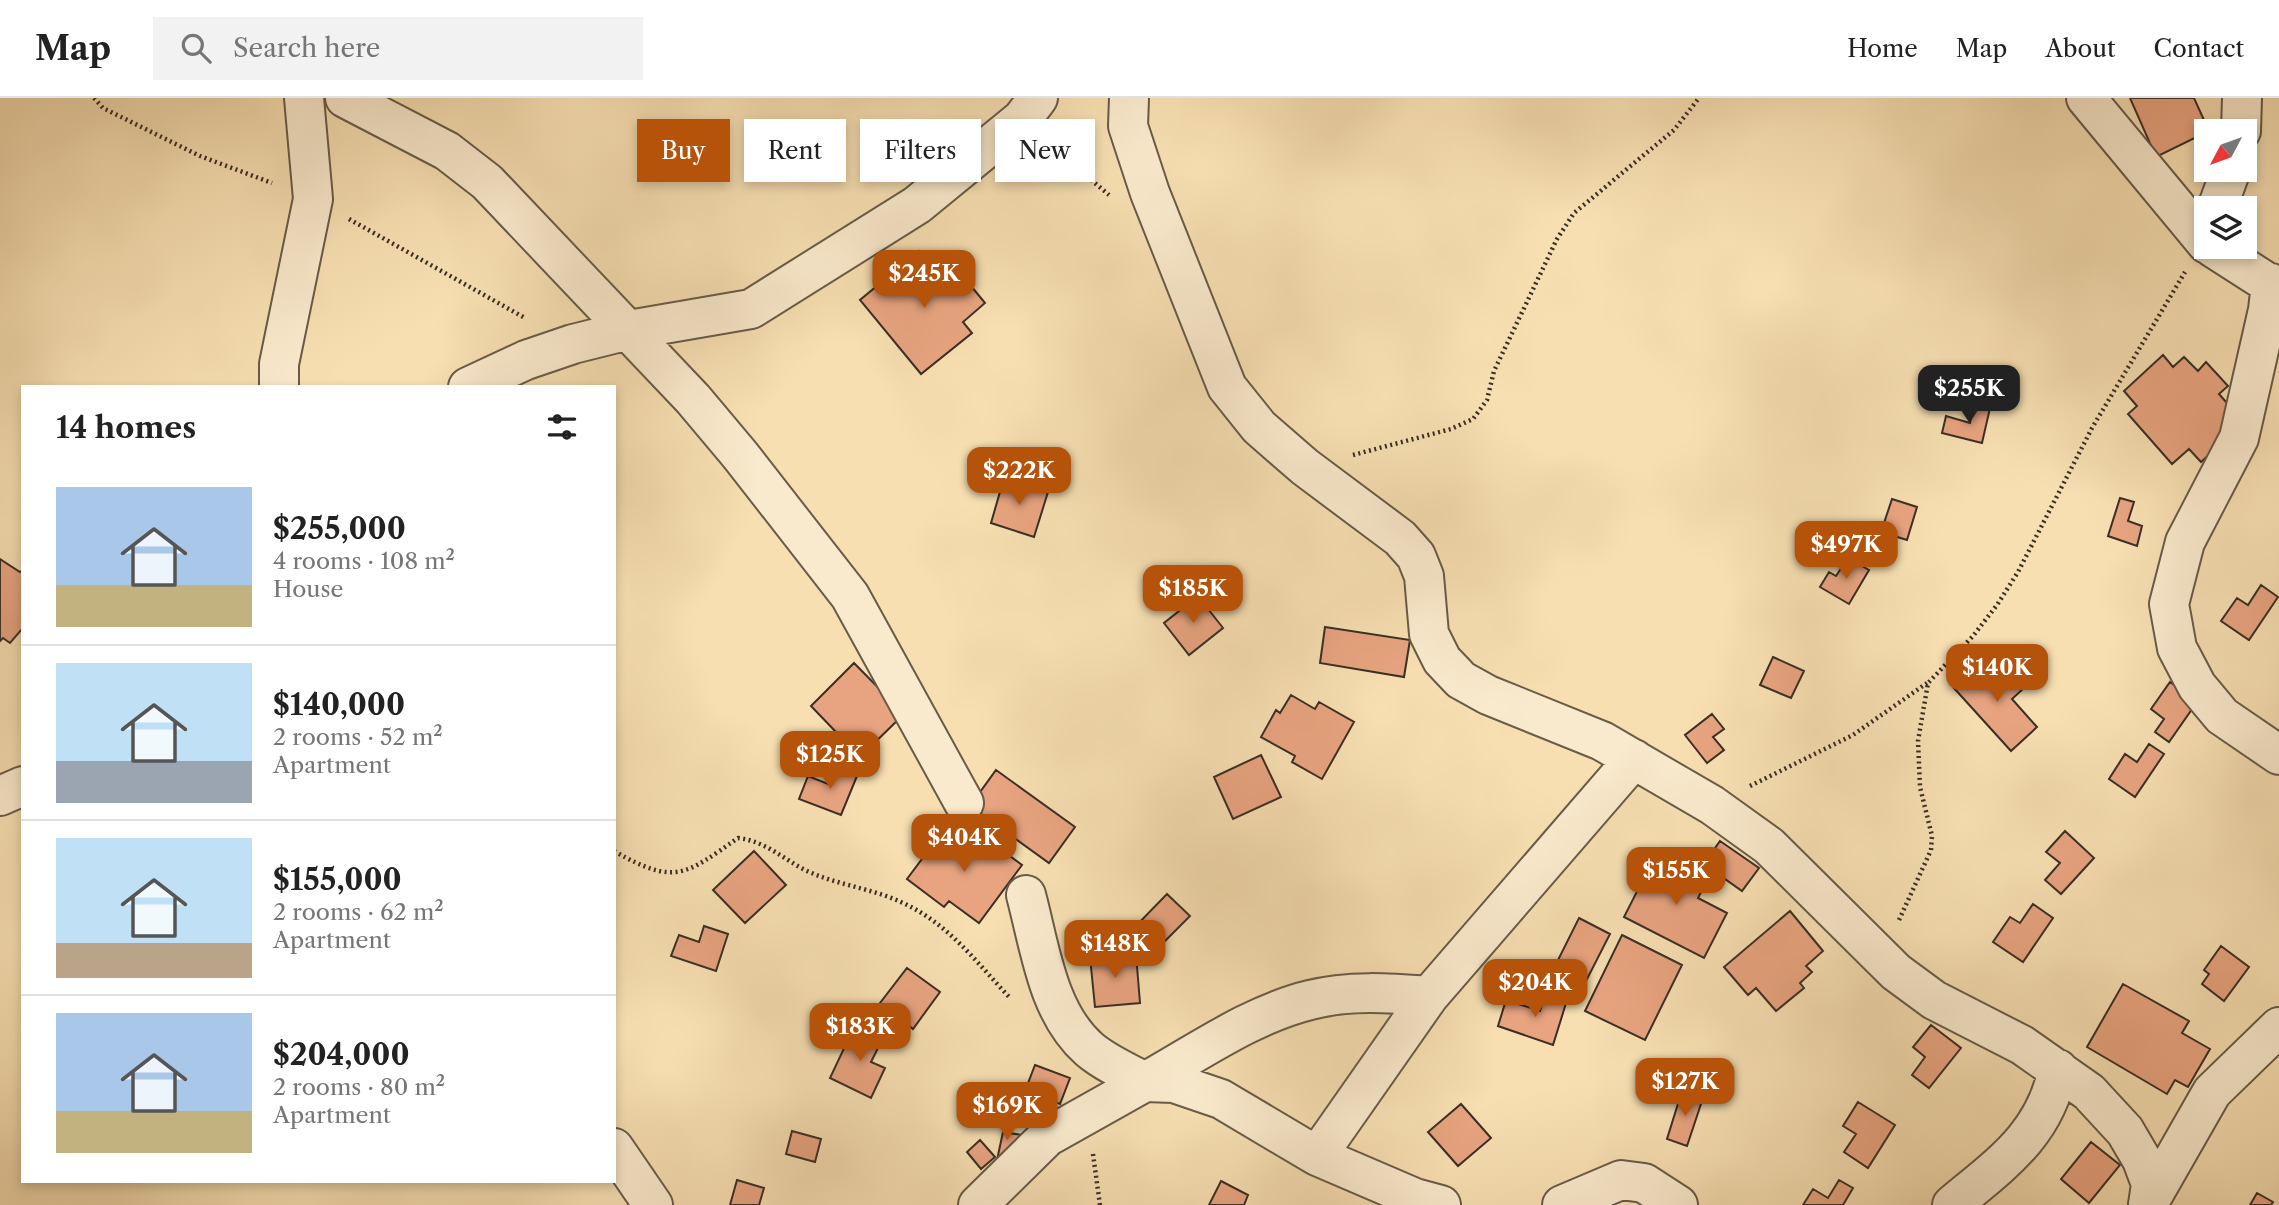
<!DOCTYPE html>
<meta charset="utf-8">
<style>
:root{--surface:#fff;--page:#f2f2f2;--text:#222;--muted:#767676;--line:#e0e0e0;--accent:#b45309}
body{margin:0;font-family:"Libre Caslon Text",serif;background:var(--page);color:var(--text);height:100vh;display:flex;flex-direction:column;font-size:26px;white-space:nowrap}
*{box-sizing:border-box;margin:0}
p{font-size:23px;color:var(--muted)}
.icon{flex:none;width:38px;height:38px;fill:none;stroke:currentColor;stroke-width:2;stroke-linecap:round;stroke-linejoin:round}
.map{position:relative;flex:1;overflow:hidden}
.panel{position:absolute;left:21px;top:287px;width:595px;height:798px;display:flex;flex-direction:column;background:var(--surface);border-radius:0px;box-shadow:0 4px 10px #0003}
.panel>*{flex:none}
.top-card{position:absolute;left:637px;top:21px;width:665px;height:63px;display:flex;gap:14px}
.needle{width:46px;rotate:229deg}
.buttons{position:absolute;left:2194px;top:21px;display:grid;gap:14px}
.buttons a{display:grid;place-items:center;width:63px;height:63px;border-radius:0px;background:var(--surface);box-shadow:0 4px 10px #0003;font-size:35px}
.price{position:absolute;translate:-50% -60px;padding:0 16px;border-radius:14px;background:var(--accent);color:#fff;font-size:23px;line-height:46px;filter:drop-shadow(0 2px 4px #0008)}
.price::after{content:'';position:absolute;left:50%;top:42px;width:21px;height:16px;margin-left:-10px;background:inherit;clip-path:polygon(0 0,100% 0,50% 100%)}
.price.selected{background:#222;color:#fff}
ul{padding:0;list-style:none}
li{display:flex;align-items:center;gap:21px;height:175px;padding:0 35px}
li+li{border-top:2px solid var(--line)}
li span{display:grid;place-items:center;flex:none;width:196px;height:140px;border-radius:0px;color:#555}
li>.icon{margin-inline-start:auto}
span .icon{width:84px;height:84px;fill:#fffc;stroke-width:1}
li b{font-size:30px}
h2{display:flex;justify-content:space-between;align-items:center;height:84px;padding:0 35px;font-size:30px}
.chip{padding:0 24px;border-radius:0px;background:var(--surface);box-shadow:0 4px 10px #0003;font-size:24px;line-height:63px}
.chip.selected{background:var(--accent);color:#fff}
header{display:flex;align-items:center;gap:42px;box-sizing:border-box;height:98px;padding:0 35px;background:var(--surface);border-bottom:2px solid var(--line)}
header strong{font-size:33px}
nav{display:flex;gap:38px;margin-inline-start:auto;font-size:24px}
.search{width:490px;height:63px;background:var(--page);display:flex;align-items:center;gap:18px;box-sizing:border-box;padding:0 24px;border-radius:0px;color:var(--muted);font-size:26px}
.map>svg:first-child{display:block}
.building{fill:#e8a480;stroke:#392f25;stroke-width:2}
.lines{fill:none;stroke-linecap:round;stroke-linejoin:round}
.minor-casing{stroke:#685b48;stroke-width:42}
.path{stroke:#392f25;stroke-width:4.5;stroke-dasharray:2 3.5;stroke-linecap:butt}
.minor{stroke:#faeacd;stroke-width:38}
</style>
<header>
<strong>Map</strong>
<div class="search"><svg class="icon" aria-label="search" viewBox="0 0 24 24"><circle cx="10" cy="10" r="6"/><path d="M15 15l6 6"/></svg>Search here</div>
<nav><a>Home</a><a>Map</a><a>About</a><a>Contact</a></nav>
</header>
<div class="map">
<svg width="2279" height="1107" viewBox="0 0 2279 1107">
<rect width="100%" height="100%" fill="#f7dfb2"/>
<filter id="stains"><feTurbulence type="fractalNoise" baseFrequency=".00286" numOctaves="4"/><feColorMatrix values="0 0 0 0 .2 0 0 0 0 .09 0 0 0 0 .02 0 0 0 .5 -.17"/></filter>
<radialGradient id="worn" r=".72"><stop offset=".6" stop-color="#630" stop-opacity="0"/><stop offset="1" stop-color="#630" stop-opacity=".3"/></radialGradient>
<!-- building -->
<path class="building" d="M2130,0H2194L2209,33L2156,59Z
M919,153L940,177L953,166L985,205L963,224L972,235L921,276L860,202Z
M2163,257L2173,269L2184,259L2198,273L2206,264L2228,288L2219,296L2234,313V334L2201,364L2189,351L2172,366L2128,316L2137,308L2124,293Z
M1974,306L1990,310L1982,345L1942,335L1946,318L1970,325Z
M1004,380L1048,394L1034,439L991,425Z
M2120,400L2134,404L2128,423L2142,428L2137,448L2108,438Z
M1892,401L1917,409L1907,442L1881,434Z
M1848,460L1869,472L1849,506L1820,489L1829,474L1836,478Z
M0,461L20,474L23,472V530L10,545L3,540L0,543Z
M2261,487L2278,499L2249,542L2221,523L2237,500L2248,507Z
M1198,498L1223,530L1189,557L1164,525Z
M1325,529L1410,542L1404,579L1320,565Z
M1773,559L1804,573L1791,600L1760,587Z
M1983,563L1998,580L2008,572L2024,590L2012,601L2037,629L2011,653L1953,589Z
M854,565L904,616L860,659L811,608Z
M2170,584L2197,604L2169,644L2155,634L2164,621L2151,611Z
M1291,597L1315,611L1319,604L1354,624L1322,681L1292,664L1295,658L1261,639L1276,612L1280,615Z
M1712,616L1724,631L1713,639L1724,652L1707,665L1685,637Z
M2149,646L2164,656L2135,699L2109,681L2125,656L2137,664Z
M1261,657L1281,699L1233,721L1214,679Z
M835,669L857,678L841,717L799,701L808,678L828,686Z
M996,672L1075,729L1049,765L970,708Z
M946,729L978,753L987,741L1022,767L979,825L949,803L944,809L907,781Z
M2065,733L2094,760L2061,796L2045,782L2060,765L2046,754Z
M1720,743L1759,770L1742,793L1704,766Z
M754,753L786,787L745,825L713,792Z
M1656,756L1707,782L1698,800L1727,815L1704,860L1624,819Z
M1167,796L1190,818L1154,854L1132,832Z
M2033,806L2053,820L2023,864L1993,844L2010,819L2020,825Z
M1790,813L1823,853L1806,868L1812,874L1800,885L1804,890L1776,913L1756,890L1748,897L1724,869Z
M1579,820L1610,836L1583,889L1552,874Z
M704,828L728,836L716,873L671,858L679,837L699,844Z
M1622,837L1682,867L1645,942L1585,913Z
M2221,848L2249,869L2224,903L2202,886L2209,876L2204,872Z
M1136,856L1140,905L1095,909L1090,859Z
M907,870L940,894L913,931L880,905Z
M2123,886L2189,923L2182,935L2210,951L2188,989L2175,982L2167,996L2087,949Z
M1546,895L1567,902L1553,947L1498,928L1506,902L1540,913Z
M855,927L883,940L871,964L885,970L871,1000L830,980Z
M1931,927L1961,950L1929,990L1912,977L1925,959L1913,949Z
M1035,967L1070,980L1060,1006L1025,993Z
M1682,993L1703,1000L1687,1048L1667,1041Z
M1858,1004L1895,1027L1868,1070L1844,1054L1856,1036L1843,1028Z
M1461,1006L1491,1040L1458,1068L1428,1034Z
M792,1033L821,1041L815,1064L786,1056Z
M1003,1034L1022,1037L997,1062Z
M980,1042L995,1059L981,1071L967,1054Z
M2091,1044L2120,1067L2089,1105L2061,1081Z
M737,1082L764,1090L759,1107H730Z
M1839,1082L1853,1090L1843,1107H1803L1813,1091L1828,1100Z
M1221,1083L1248,1097L1244,1107H1209Z
M2257,1095L2273,1104L2271,1107H2250Z"/>
<g class="lines">
<!-- minor casing -->
<g class="minor-casing">
<path id="minor" d="M345,0L447,53L487,84L693,301L740,357L850,498L964,705
M1129,0L1128,28L1150,95L1227,289L1259,329L1305,369L1400,440L1416,458L1424,478L1429,536L1442,562L1461,582L1488,597L1602,643L1712,707L1769,748L1896,874L1934,902L2022,947L2089,994L2125,1033L2142,1062L2151,1086L2148,1107
M2086,0L2207,146
M2241,33L2242,0
M2217,110L2231,72
M2212,149L2279,192
M2271,185L2268,212L2239,340L2185,444L2169,506L2177,550L2197,588L2222,618L2279,657
M279,289V266L313,101L304,0
M468,289L526,262L573,246L629,232L751,211L917,107L1022,21L1038,0
M0,698L23,688
M1026,797C1040,849 1047,914 1089,951C1105,965 1127,974 1145,984C1197,955 1252,916 1310,902C1348,892 1390,895 1429,898
M614,1050L653,1107
M1317,1058L1429,898L1634,661
M2148,1106L2212,994L2279,929
M978,1107L1047,1039L1145,984L1174,985L1221,1001L1317,1058L1415,1100L1441,1107
M1562,1107L1621,1082L1644,1085L1678,1107
M1952,1107C2001,1066 2045,1037 2058,971"/>
</g>
<!-- path -->
<path class="path" d="M94,0L103,10L200,58L272,85
M1049,46L1109,97
M349,121L525,220
M1353,357L1451,331L1473,321L1487,302L1494,273L1557,141L1574,115L1674,32L1699,0
M1750,688L1853,637L1927,585
M614,753C675,788 685,777 738,740C765,743 782,760 805,772C836,787 872,790 903,805C949,826 977,865 1011,901
M1899,822L1931,752L1932,738L1920,689L1918,643L1928,585L1973,538L1997,507L2018,474L2092,330L2185,174
M1093,1056L1100,1107"/>
<!-- minor -->
<use href="#minor" class="minor"/>
</g>
<rect width="100%" height="100%" filter="url(#stains)"/>
<rect width="100%" height="100%" fill="url(#worn)"/>
</svg>
<div class="buttons">
<a><svg class="needle" viewBox="-14 -14 28 28"><path d="M0-13l5 13h-10z" fill="#e53935"/><path d="M0 13l5-13h-10z" fill="#767676"/></svg></a>
<a><svg class="icon" aria-label="layers" viewBox="0 0 24 24"><path d="M12 4l9 5-9 5-9-5zM3 14l9 5 9-5"/></svg></a>
</div>
<b class="price" style="left:924px;top:212px">$245K</b>
<b class="price selected" style="left:1969px;top:327px">$255K</b>
<b class="price" style="left:1019px;top:409px">$222K</b>
<b class="price" style="left:1846px;top:483px">$497K</b>
<b class="price" style="left:1193px;top:527px">$185K</b>
<b class="price" style="left:1997px;top:606px">$140K</b>
<b class="price" style="left:830px;top:693px">$125K</b>
<b class="price" style="left:964px;top:776px">$404K</b>
<b class="price" style="left:1676px;top:809px">$155K</b>
<b class="price" style="left:1115px;top:882px">$148K</b>
<b class="price" style="left:1535px;top:921px">$204K</b>
<b class="price" style="left:860px;top:965px">$183K</b>
<b class="price" style="left:1685px;top:1020px">$127K</b>
<b class="price" style="left:1007px;top:1044px">$169K</b>
<div class="top-card">
<a class="chip selected">Buy</a>
<a class="chip">Rent</a>
<a class="chip">Filters</a>
<a class="chip">New</a>
</div>
<section class="panel">
<h2>14 homes<svg class="icon" aria-label="filters" viewBox="0 0 24 24"><path d="M4 7h16M4 17h16"/><circle cx="9" cy="7" r="2"/><circle cx="15" cy="17" r="2"/></svg></h2>
<ul>
<li><span style="background:linear-gradient(#a9c7e8 70%,#c2b280 0)"><svg class="icon" aria-label="home" viewBox="0 0 24 24"><path d="M3 11l9-7 9 7M6 9v11h12V9"/></svg></span><div><b>$255,000</b><p>4 rooms · 108 m²</p><p>House</p></div></li>
<li><span style="background:linear-gradient(#bfe0f5 70%,#9aa5b1 0)"><svg class="icon" aria-label="home" viewBox="0 0 24 24"><path d="M3 11l9-7 9 7M6 9v11h12V9"/></svg></span><div><b>$140,000</b><p>2 rooms · 52 m²</p><p>Apartment</p></div></li>
<li><span style="background:linear-gradient(#bfe0f5 75%,#b9a48a 0)"><svg class="icon" aria-label="home" viewBox="0 0 24 24"><path d="M3 11l9-7 9 7M6 9v11h12V9"/></svg></span><div><b>$155,000</b><p>2 rooms · 62 m²</p><p>Apartment</p></div></li>
<li><span style="background:linear-gradient(#a9c7e8 70%,#c2b280 0)"><svg class="icon" aria-label="home" viewBox="0 0 24 24"><path d="M3 11l9-7 9 7M6 9v11h12V9"/></svg></span><div><b>$204,000</b><p>2 rooms · 80 m²</p><p>Apartment</p></div></li>
</ul>
</section>
</div>
